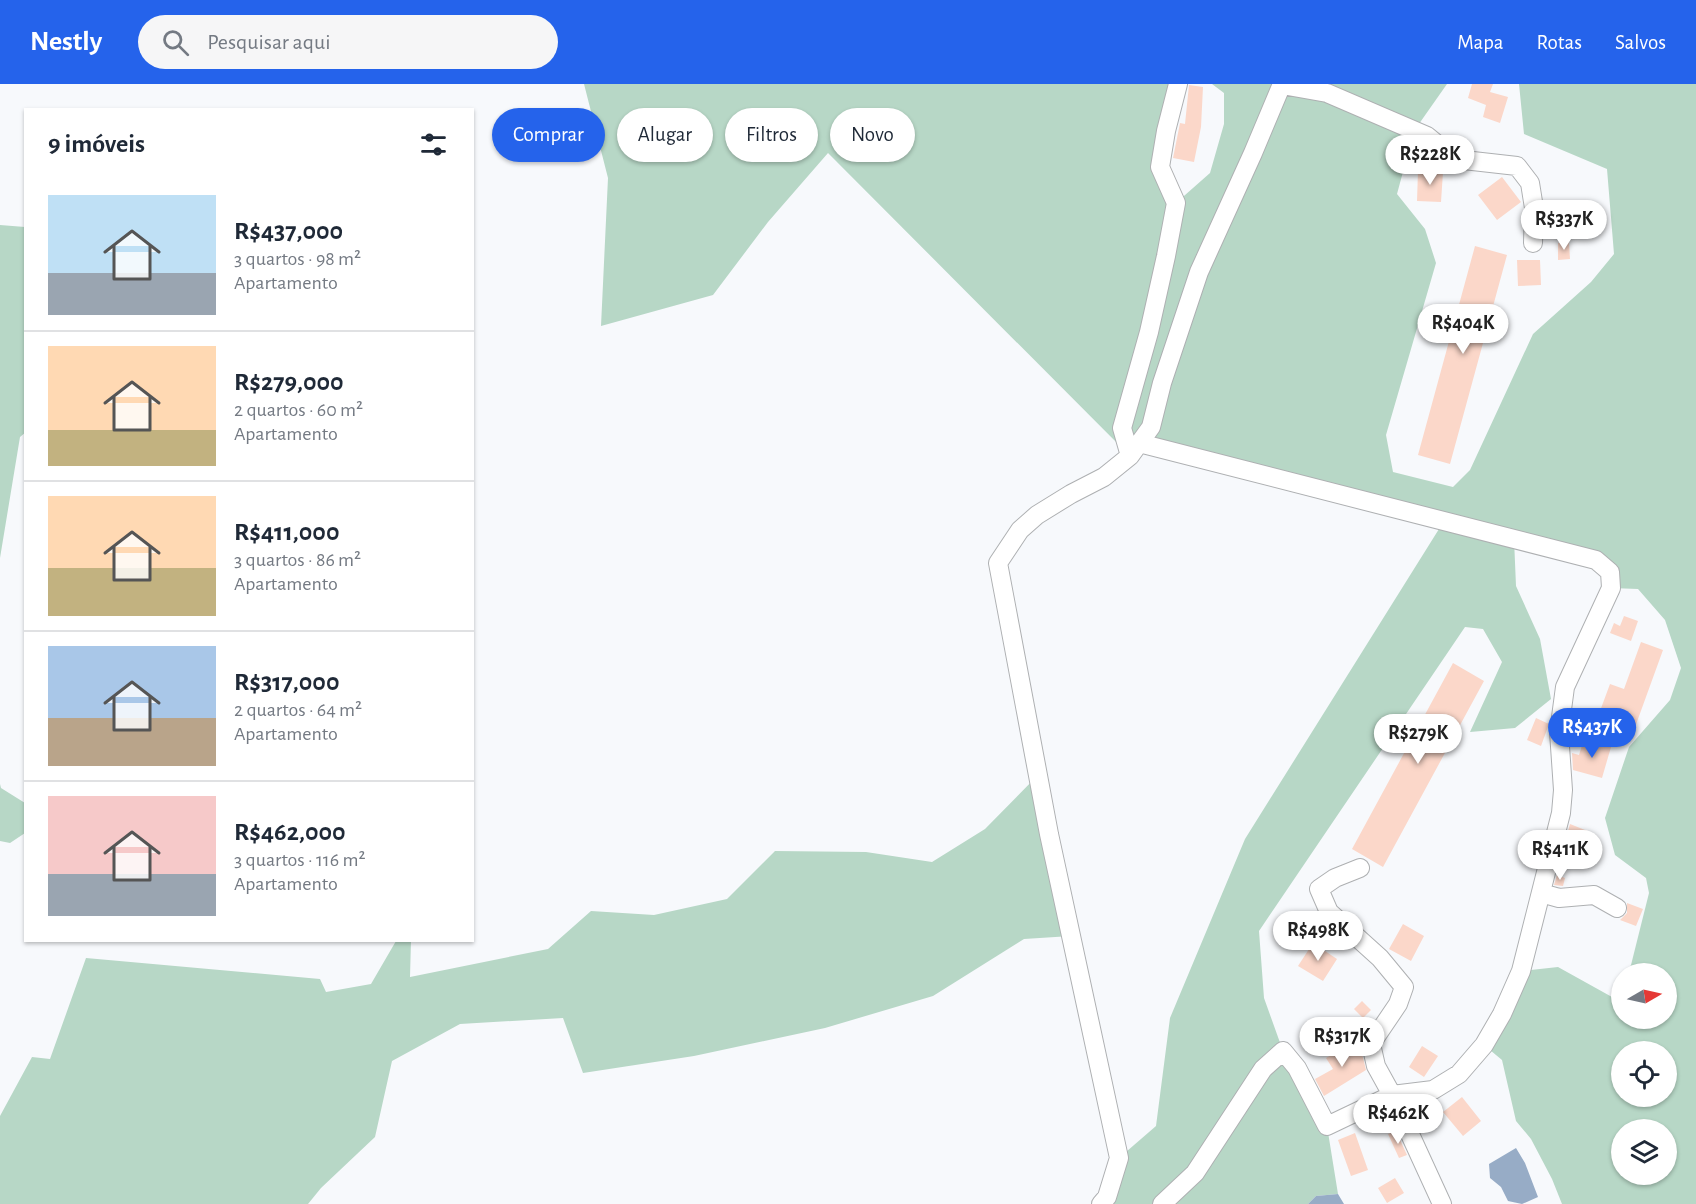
<!DOCTYPE html>
<html lang="pt">
<meta charset="utf-8">
<style>
:root{--surface:#fff;--page:#f6f6f7;--text:#1f2937;--muted:#747a83;--line:#e0e1e3;--accent:#2563eb}
body{margin:0;font-family:"Alegreya Sans",sans-serif;background:var(--page);color:var(--text);height:100vh;display:flex;flex-direction:column;font-size:22px;white-space:nowrap}
*{box-sizing:border-box;margin:0}
p{font-size:20px;color:var(--muted)}
.icon{flex:none;width:33px;height:33px;fill:none;stroke:currentColor;stroke-width:2;stroke-linecap:round;stroke-linejoin:round}
.map{position:relative;flex:1;overflow:hidden}
.sheet{position:absolute;left:24px;top:24px;width:450px;height:834px;display:flex;flex-direction:column;background:var(--surface);border-radius:0px;box-shadow:0 2px 4px #0004}
.sheet>*{flex:none}
.banner{position:absolute;left:492px;top:24px;width:570px;height:54px;display:flex;gap:12px}
.needle{width:39px;rotate:81deg}
.buttons{position:absolute;left:1611px;top:879px;display:grid;gap:12px}
.buttons a{display:grid;place-items:center;width:66px;height:66px;border-radius:50%;background:var(--surface);box-shadow:0 2px 4px #0004;font-size:30px}
.price{position:absolute;translate:-50% -51px;padding:0 14px;border-radius:21px;background:#fff;color:#222;font-size:20px;line-height:39px;filter:drop-shadow(0 2px 3px #0008)}
.price::after{content:'';position:absolute;left:50%;top:36px;width:18px;height:14px;margin-left:-9px;background:inherit;clip-path:polygon(0 0,100% 0,50% 100%)}
.price.selected{background:var(--accent);color:#fff}
ul{padding:0;list-style:none}
li{display:flex;align-items:center;gap:18px;height:150px;padding:0 24px}
li+li{border-top:2px solid var(--line)}
li span{display:grid;place-items:center;flex:none;width:168px;height:120px;border-radius:0px;color:#555}
li>.icon{margin-inline-start:auto}
span .icon{width:72px;height:72px;fill:#fffc;stroke-width:1}
li b{font-size:26px}
h2{display:flex;justify-content:space-between;align-items:center;height:72px;padding:0 24px;font-size:26px}
.pill{padding:0 21px;border-radius:27px;background:var(--surface);box-shadow:0 2px 4px #0004;font-size:21px;line-height:54px}
.pill.selected{background:var(--accent);color:#fff}
header{display:flex;align-items:center;gap:36px;box-sizing:border-box;height:84px;padding:0 30px;background:var(--accent);color:#fff}
header strong{font-size:28px}
nav{display:flex;gap:33px;margin-inline-start:auto;font-size:21px}
.search{width:420px;height:54px;background:var(--page);display:flex;align-items:center;gap:15px;box-sizing:border-box;padding:0 21px;border-radius:33px;color:var(--muted);font-size:22px}
.map>svg:first-child{display:block}
.green{fill:#b7d7c6;fill-rule:evenodd}
.water{fill:#97acc6}
.building{fill:#fbd7c9}
.lines{fill:none;stroke-linecap:round;stroke-linejoin:round}
.minor-casing{stroke:#aeb0b2;stroke-width:20}
.minor{stroke:#fff;stroke-width:18}
</style>
<header>
<strong>Nestly</strong>
<div class="search"><svg class="icon" aria-label="search" viewBox="0 0 24 24"><circle cx="10" cy="10" r="6"/><path d="M15 15l6 6"/></svg>Pesquisar aqui</div>
<nav><a>Mapa</a><a>Rotas</a><a>Salvos</a></nav>
</header>
<div class="map">
<svg width="1696" height="1120" viewBox="0 0 1696 1120">
<rect width="100%" height="100%" fill="#f7f9fc"/>
<!-- green -->
<path class="green" d="M584,0H1178L1160,83L1176,119L1210,89L1224,40V9L1212,0H1447L1414,47L1397,110L1425,145L1436,179L1386,351L1393,388L1453,403L1470,386L1533,250L1591,198L1614,170L1607,85L1524,50L1519,0H1696V1120H1562L1552,1095L1531,1055L1516,1037L1502,976L1484,961L1521,887L1558,883L1612,913L1621,898L1622,934H1666V890L1626,889L1631,881L1649,809L1646,794L1615,771L1605,734L1629,663L1670,616L1681,584L1665,536L1638,505L1611,504L1610,488L1514,455L1516,502L1540,555L1551,615L1515,644L1470,648L1502,578L1483,545L1465,543L1259,847L1264,914L1283,967L1327,1042L1338,1110L1316,1112L1308,1120H1101L1119,1074L1156,1042L1170,934L1245,755L1444,437L1139,359L1130,372L828,69L768,138L713,211L601,242L608,94ZM1622,968H1666V1012H1622ZM1622,1046H1666V1090H1622Z
M0,141L25,143L26,348L20,353L0,474Z
M1038,691L1071,852L1024,855L933,912L825,944L694,972L583,989L563,934L460,940L392,977L375,1053L321,1104L308,1120H0V1032L32,973L50,975L86,874L320,895L326,908L371,900L396,857L411,856L410,893L548,865L591,827L654,831L727,815L775,767L866,768L932,778L985,745Z
M0,700L1,704L25,719V749L10,759L0,757Z"/>
<!-- water -->
<path class="water" d="M1516,1064L1525,1079L1538,1113L1522,1120L1508,1117L1501,1103L1490,1094L1489,1080Z
M1338,1110L1344,1120H1308L1316,1112Z"/>
<!-- building -->
<path class="building" d="M1472,0H1493L1490,8L1508,13L1500,39L1483,33L1486,21L1468,14Z
M1189,1L1203,3L1201,43L1194,78L1173,74L1180,39L1185,40Z
M1418,87L1443,88L1441,118L1417,117Z
M1502,93L1521,118L1497,136L1478,111Z
M1569,158L1570,175L1558,176V159Z
M1475,162L1507,171L1450,380L1418,371Z
M1517,176H1540L1541,201L1518,202Z
M1624,532L1638,537L1631,557L1610,549L1614,539L1620,542Z
M1641,558L1663,566L1634,646L1611,637L1613,632L1600,627L1610,600L1624,605Z
M1453,579L1484,597L1383,783L1352,765Z
M1536,634L1549,640L1541,662L1527,656Z
M1584,655L1611,663L1602,694L1573,686L1572,669L1579,671Z
M1570,740L1590,748L1583,765L1565,758Z
M1557,791L1565,794L1563,802L1554,801Z
M1627,819L1643,825L1636,842L1620,836L1627,829Z
M1403,840L1424,852L1411,877L1389,865Z
M1313,859L1337,875L1323,897L1298,882Z
M1362,917L1371,926L1363,934L1354,925Z
M1357,956L1360,961L1366,986L1324,1012L1315,995L1333,985L1326,974Z
M1422,962L1438,972L1424,993L1409,983Z
M1462,1013L1481,1037L1463,1052L1443,1028Z
M1396,1047L1407,1071L1399,1074L1388,1050Z
M1355,1049L1368,1086L1351,1092L1338,1056Z
M1395,1094L1404,1109L1387,1119L1378,1104Z"/>
<g class="lines">
<!-- minor casing -->
<g class="minor-casing">
<path id="minor" d="M1282,1L1327,9L1427,52L1455,75L1517,82L1530,99L1534,124L1533,159
M1139,359L1596,476L1610,488L1611,504L1565,603L1559,648L1563,706L1561,729L1521,887L1502,930L1484,961L1459,990L1433,1006L1392,1011L1327,1042L1297,984L1283,967L1263,985L1195,1089L1162,1120
M1130,372L1122,344L1149,248L1166,172L1176,119L1160,83L1166,47L1178,0
M1360,784L1335,794L1319,805L1329,828L1380,874L1404,903L1398,920L1371,960L1376,982L1392,1011L1442,1120
M1541,809L1559,814L1594,811L1617,824
M1101,1120L1107,1113L1119,1074L1049,750L998,479L1020,446L1037,431L1071,410L1104,393L1130,372L1151,343L1162,299L1199,188L1253,69L1282,0"/>
</g>
<!-- minor -->
<use href="#minor" class="minor"/>
</g>
</svg>
<div class="buttons">
<a><svg class="needle" viewBox="-14 -14 28 28"><path d="M0-13l5 13h-10z" fill="#e53935"/><path d="M0 13l5-13h-10z" fill="#747a83"/></svg></a>
<a><svg class="icon" aria-label="locate" viewBox="0 0 24 24"><circle cx="12" cy="12" r="6"/><path d="M12 2v4M12 18v4M2 12h4M18 12h4"/></svg></a>
<a><svg class="icon" aria-label="layers" viewBox="0 0 24 24"><path d="M12 4l9 5-9 5-9-5zM3 14l9 5 9-5"/></svg></a>
</div>
<b class="price" style="left:1430px;top:102px">R$228K</b>
<b class="price" style="left:1564px;top:167px">R$337K</b>
<b class="price" style="left:1463px;top:271px">R$404K</b>
<b class="price selected" style="left:1592px;top:675px">R$437K</b>
<b class="price" style="left:1418px;top:681px">R$279K</b>
<b class="price" style="left:1560px;top:797px">R$411K</b>
<b class="price" style="left:1318px;top:878px">R$498K</b>
<b class="price" style="left:1342px;top:984px">R$317K</b>
<b class="price" style="left:1398px;top:1061px">R$462K</b>
<div class="banner">
<a class="pill selected">Comprar</a>
<a class="pill">Alugar</a>
<a class="pill">Filtros</a>
<a class="pill">Novo</a>
</div>
<section class="sheet">
<h2>9 imóveis<svg class="icon" aria-label="filters" viewBox="0 0 24 24"><path d="M4 7h16M4 17h16"/><circle cx="9" cy="7" r="2"/><circle cx="15" cy="17" r="2"/></svg></h2>
<ul>
<li><span style="background:linear-gradient(#bfe0f5 65%,#9aa5b1 0)"><svg class="icon" aria-label="home" viewBox="0 0 24 24"><path d="M3 11l9-7 9 7M6 9v11h12V9"/></svg></span><div><b>R$437,000</b><p>3 quartos · 98 m²</p><p>Apartamento</p></div></li>
<li><span style="background:linear-gradient(#ffd9b3 70%,#c2b280 0)"><svg class="icon" aria-label="home" viewBox="0 0 24 24"><path d="M3 11l9-7 9 7M6 9v11h12V9"/></svg></span><div><b>R$279,000</b><p>2 quartos · 60 m²</p><p>Apartamento</p></div></li>
<li><span style="background:linear-gradient(#ffd9b3 60%,#c2b280 0)"><svg class="icon" aria-label="home" viewBox="0 0 24 24"><path d="M3 11l9-7 9 7M6 9v11h12V9"/></svg></span><div><b>R$411,000</b><p>3 quartos · 86 m²</p><p>Apartamento</p></div></li>
<li><span style="background:linear-gradient(#a9c7e8 60%,#b9a48a 0)"><svg class="icon" aria-label="home" viewBox="0 0 24 24"><path d="M3 11l9-7 9 7M6 9v11h12V9"/></svg></span><div><b>R$317,000</b><p>2 quartos · 64 m²</p><p>Apartamento</p></div></li>
<li><span style="background:linear-gradient(#f6c9c9 65%,#9aa5b1 0)"><svg class="icon" aria-label="home" viewBox="0 0 24 24"><path d="M3 11l9-7 9 7M6 9v11h12V9"/></svg></span><div><b>R$462,000</b><p>3 quartos · 116 m²</p><p>Apartamento</p></div></li>
</ul>
</section>
</div>
